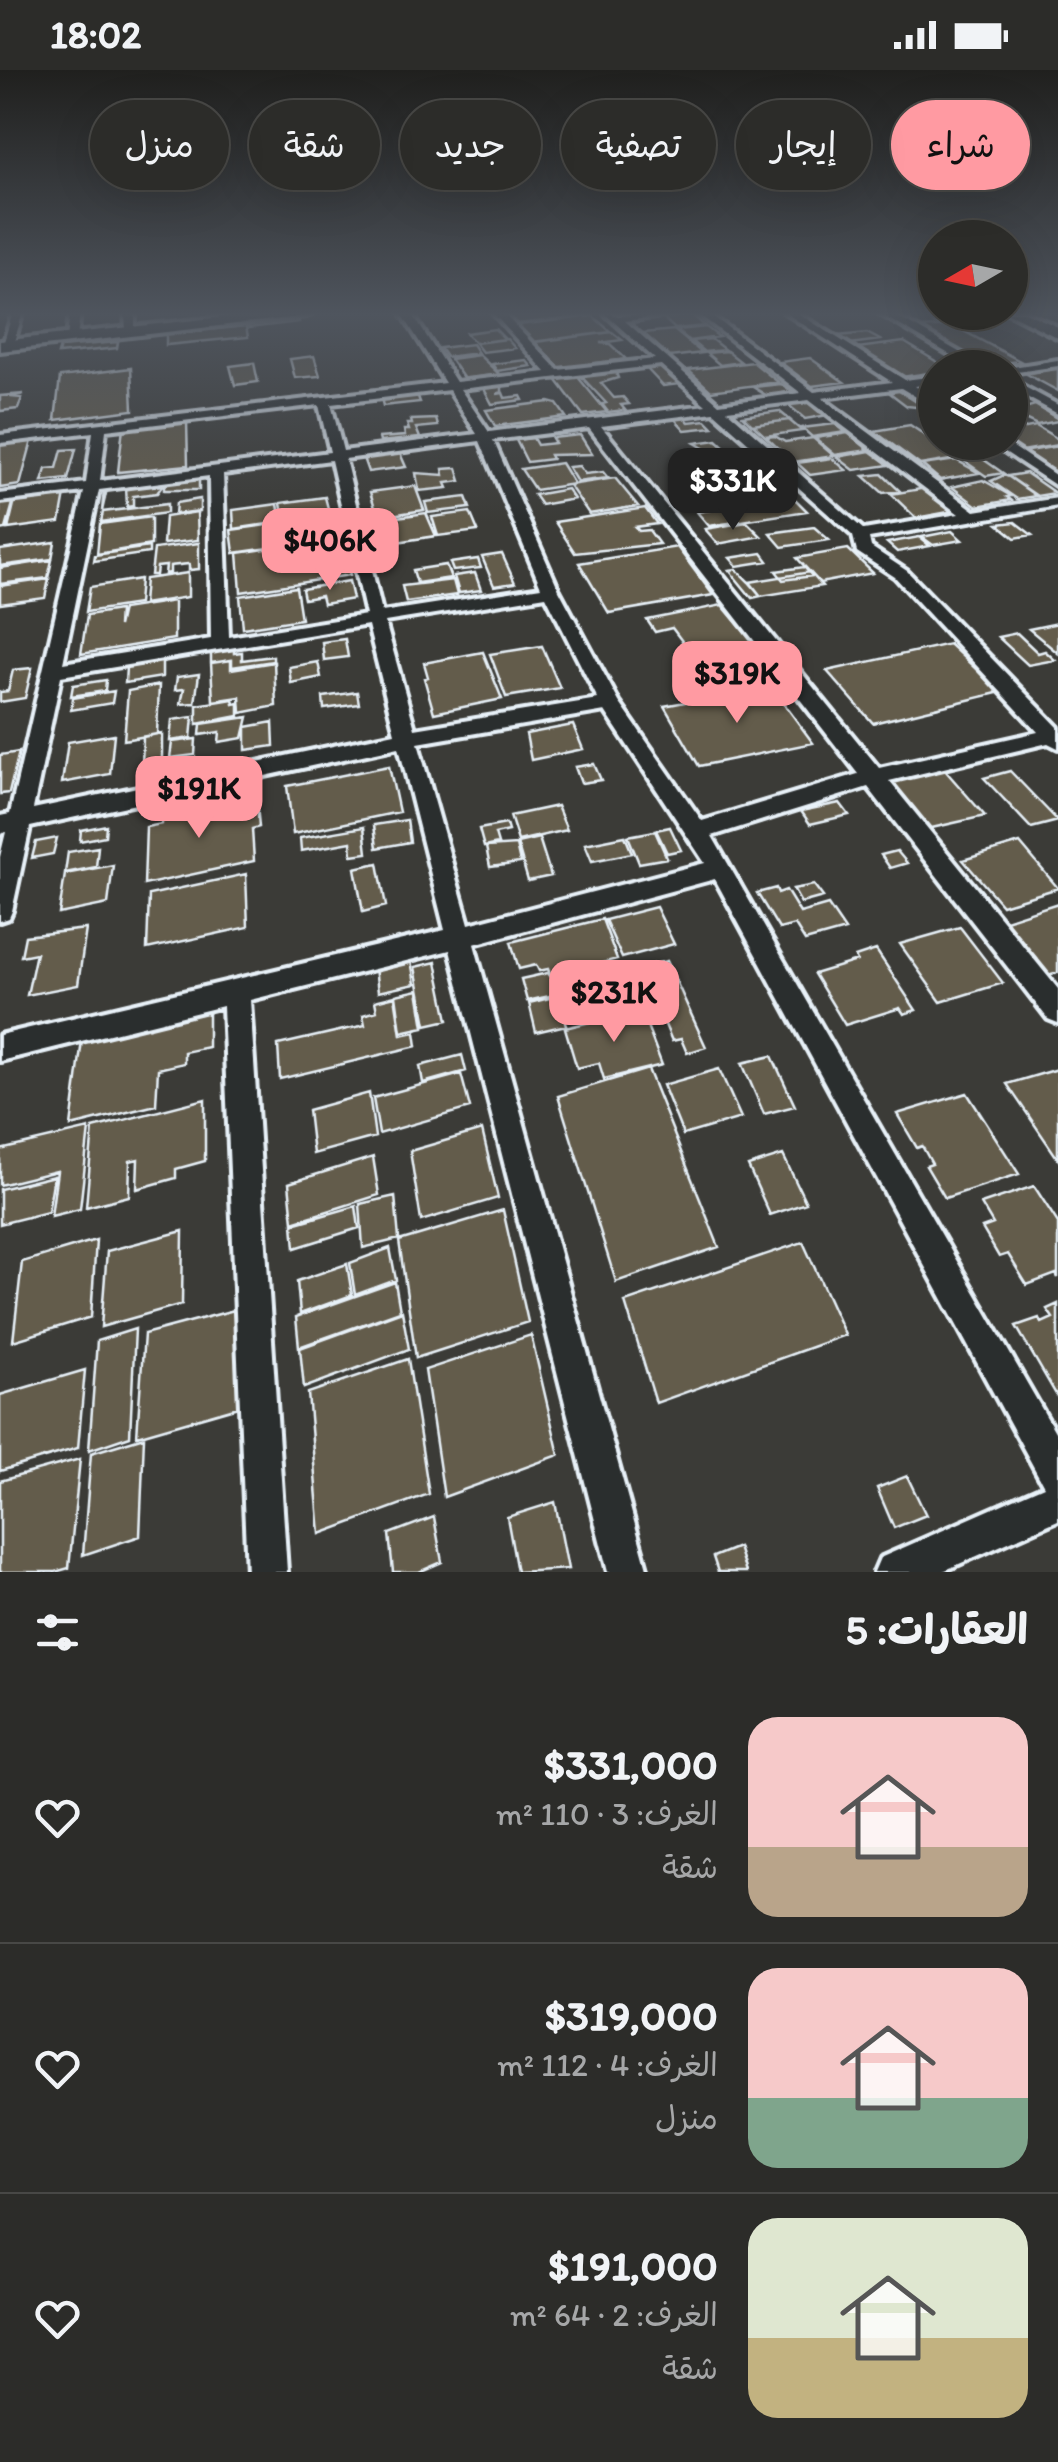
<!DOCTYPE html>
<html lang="ar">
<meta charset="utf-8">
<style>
:root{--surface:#2c2c29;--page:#343431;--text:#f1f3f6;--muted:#a6a7a8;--line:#484846;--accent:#ff9aa2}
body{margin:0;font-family:Itim,"Playpen Sans Arabic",sans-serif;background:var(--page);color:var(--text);direction:rtl;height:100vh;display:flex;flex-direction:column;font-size:38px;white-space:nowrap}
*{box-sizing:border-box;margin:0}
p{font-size:32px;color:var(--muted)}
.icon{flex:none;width:55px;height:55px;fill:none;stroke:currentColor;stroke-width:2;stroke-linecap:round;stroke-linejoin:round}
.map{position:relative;height:1502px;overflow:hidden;direction:ltr}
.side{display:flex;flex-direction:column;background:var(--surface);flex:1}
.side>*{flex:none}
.guide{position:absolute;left:30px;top:30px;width:1000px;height:90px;direction:rtl;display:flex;gap:20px}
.needle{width:65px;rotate:261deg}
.tools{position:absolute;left:918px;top:150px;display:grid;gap:20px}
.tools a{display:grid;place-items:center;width:110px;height:110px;border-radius:50%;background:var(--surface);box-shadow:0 10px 40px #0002,0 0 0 2px var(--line);font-size:50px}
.price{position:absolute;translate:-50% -85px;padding:0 22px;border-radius:20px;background:var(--accent);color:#111;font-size:32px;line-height:65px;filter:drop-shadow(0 2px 5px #0008)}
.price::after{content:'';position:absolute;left:50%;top:60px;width:30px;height:22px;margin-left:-15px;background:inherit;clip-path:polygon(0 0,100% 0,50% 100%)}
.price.selected{background:#222;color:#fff}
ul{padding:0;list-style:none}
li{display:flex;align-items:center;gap:30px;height:250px;padding:0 30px}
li+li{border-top:2px solid var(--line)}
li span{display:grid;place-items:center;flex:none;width:280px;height:200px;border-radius:30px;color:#555}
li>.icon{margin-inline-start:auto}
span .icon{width:120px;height:120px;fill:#fffc;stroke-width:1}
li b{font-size:42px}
h2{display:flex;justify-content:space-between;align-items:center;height:120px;padding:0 30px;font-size:42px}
.pill{padding:0 35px;border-radius:45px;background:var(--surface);box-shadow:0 10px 40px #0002,0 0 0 2px var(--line);font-size:35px;line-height:90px}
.pill.selected{background:var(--accent);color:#111}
.status{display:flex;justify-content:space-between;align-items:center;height:70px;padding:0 50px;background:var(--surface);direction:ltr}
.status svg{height:28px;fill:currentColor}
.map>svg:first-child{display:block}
.building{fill:#635b4c;stroke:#e8f1f8;stroke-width:2.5}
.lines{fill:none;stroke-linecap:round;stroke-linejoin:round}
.street-casing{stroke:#e8f1f8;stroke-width:8}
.secondary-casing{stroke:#e8f1f8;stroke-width:8}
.street{fill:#2a2d2e;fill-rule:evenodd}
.secondary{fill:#2a2d2e;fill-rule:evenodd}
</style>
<div class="status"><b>18:02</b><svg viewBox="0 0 49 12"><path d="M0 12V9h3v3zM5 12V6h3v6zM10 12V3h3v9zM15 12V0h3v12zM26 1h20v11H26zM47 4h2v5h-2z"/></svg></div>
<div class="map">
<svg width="1058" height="1502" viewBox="0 0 1058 1502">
<rect width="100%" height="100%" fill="#3b3b37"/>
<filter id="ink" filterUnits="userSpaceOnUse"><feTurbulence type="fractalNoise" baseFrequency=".01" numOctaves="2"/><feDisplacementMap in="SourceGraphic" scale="20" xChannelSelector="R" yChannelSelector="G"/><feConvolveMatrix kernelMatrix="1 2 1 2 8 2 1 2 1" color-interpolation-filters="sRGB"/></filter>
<g filter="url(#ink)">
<!-- building -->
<path class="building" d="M505,242H588L592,246L516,254Z
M691,244L705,256L675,259L662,247Z
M593,246L611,262L532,272L518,255Z
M297,247L299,252L249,258L247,253Z
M935,255H952L1020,291L983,295L915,258L938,257Z
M246,256L248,267L166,275V264Z
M706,257L719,267L689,271L677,260Z
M495,259L505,269L475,273L466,263Z
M674,260L702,283L670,287L643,263Z
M612,262L622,270L600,273L610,274L626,289L560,298L535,272Z
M867,263L880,270L850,274L838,266Z
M507,269L515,278L482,282L475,273Z
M711,269L725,280L704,282L691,271Z
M118,272L117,278L58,284L60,277Z
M904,272L939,293L952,291L962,298H935V302L902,307L857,278Z
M472,274L478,283L446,287L440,278Z
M727,281L741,292L720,295L706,283Z
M479,285L499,304L464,309L450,289Z
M314,286L320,306L295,308L290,289Z
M810,288L844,312L812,316L780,292Z
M526,290L531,296L497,301L492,294Z
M753,292L778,312L711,321L688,300Z
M254,293L258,312L235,315L230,296Z
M662,297L679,314L663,316L647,299Z
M1058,297V321L1023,302H1035Z
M131,298L133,340L55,350L60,307Z
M615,300L618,308L601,313L614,328L623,327L629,334L621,335L625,340L608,342L602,334L606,333L579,304Z
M577,306L607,342L583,345L555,308Z
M781,314L795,323L769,327L753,317Z
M482,315H502V322L497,324L503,323L505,328L521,326L523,330L492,334Z
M896,319L926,338L907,336L886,320Z
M24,324L11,327L22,328L18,339L0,341V326Z
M417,324L420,332L383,336L381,328Z
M805,330L819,342L828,345L805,349L786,333Z
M549,332L557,334L566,347L495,356L486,340Z
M1035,335L1058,349V351L1037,355L1010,342Z
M779,341L790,350L752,355L743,346Z
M683,346L689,352L706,350L713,357L685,360L673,347Z
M436,349L438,356L416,358L420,368L380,372L379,368L405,366L404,360H409L407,354H412L411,350Z
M789,350L802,361L765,366L753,355Z
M187,351L188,395L118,402L123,357Z
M835,354L846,362L812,367L802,358Z
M910,355L935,372H978L994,383L920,395L874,361Z
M1036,356L1058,369V375L1022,381L1008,372L1010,361Z
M848,363L869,380L835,385L815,368Z
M580,365L592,384L550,385L552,389L527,392L516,370L533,368L537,375L555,373L552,368Z
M775,366L785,372L813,368L834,386L793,392L766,367Z
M33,367L20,415L0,418V371Z
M717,370L728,380L712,383L695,373Z
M1058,376V404L1023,382Z
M76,379L68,409L42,412L46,399L57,398L62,380Z
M744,379L757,392L735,395L722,382Z
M399,381L406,397L368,402L362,385Z
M870,381L889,395L854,400L837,387Z
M980,387L1003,403L986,406L963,390Z
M832,388L846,400L810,405L797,393Z
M956,390L979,403L940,410L922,395Z
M561,393L574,414L535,420L521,399Z
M579,396L585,404L603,402L608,408L577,412L568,397Z
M457,398L461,411L446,413L448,418L419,421L416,403L444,405L443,399Z
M702,400L712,413L682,416L676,407L688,406L685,401Z
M1026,403L1055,423L1037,426L1008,406Z
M882,404L900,421L883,423L864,406Z
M1004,405L1009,407L1036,426L1017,429L991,411Z
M199,406V420H164V415L174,411L130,417L163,415L157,423L133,426V436L127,437L126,417L107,419L102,441L104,419Z
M615,408L638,436L589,444L569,415Z
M983,410L1011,426L1007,427L1011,430L977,436L952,417Z
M759,414L772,427L729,433L717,420Z
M415,416L424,440L378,447L370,422Z
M926,418L932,424L954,441L916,448L891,424Z
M567,419L574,429L541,435L534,425Z
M65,424L60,452L8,459L15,430Z
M325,427L330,446L284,452L281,433Z
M466,427L470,438L428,443L425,432Z
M794,428L807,441L709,456L697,442Z
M200,429V441L175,444L176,433Z
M14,430L6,459L0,460V432Z
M167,434V443L101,452L103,442Z
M278,434L281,452L234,459L233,440Z
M645,438L657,454L635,457L639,461L649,460L659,474L575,483L555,452Z
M197,442L198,470L163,474L165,447Z
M470,442L478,461L438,466L432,447Z
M426,443L436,466L390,473L382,449Z
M333,446L339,468L234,483L231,460Z
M151,447V475L97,484L100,454Z
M747,452L761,466L718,474L705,459Z
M1015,452L1032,465L1015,468L998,454Z
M814,457L829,470L782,477L770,463Z
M952,461L962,470L933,475L922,467Z
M919,467L930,476L897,482L887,473Z
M341,468L350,505L241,522L238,483Z
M55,472L52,489L0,496V480Z
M199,473V499L189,500V494L170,496V503L165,504L166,496L157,497L156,505H151L154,479Z
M149,477V483L94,491L95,485Z
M677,477L713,525L609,543L579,493Z
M848,479L873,503L820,513L797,488Z
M762,483L768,491L737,496L730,488Z
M502,484L515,513L494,516L482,487Z
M478,489L481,498L453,501L450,493Z
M52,490L48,508L0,514V498Z
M446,495L451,508L417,513L413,500Z
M804,497L812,506L783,510L776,501Z
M736,499L749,512L761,526L752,528L729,500Z
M810,502L822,516L761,526L750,512Z
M188,503V527L143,534L145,509Z
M475,503L481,520L459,523L454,506Z
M49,509L45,528L0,534V516Z
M140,509L138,534L86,542L90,517Z
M453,510L457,525L406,532L402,516Z
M349,511L353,529L323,534L321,526L304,529L302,519Z
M296,517L301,549L243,558L240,526Z
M174,531V569L81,584L87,545L119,540L118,557L122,539Z
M722,535L767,589L710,602L716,609L697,613L693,608L688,609L676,591L694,587L672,558L655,562L647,550Z
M1058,553V583L1029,559Z
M1017,563L1038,583L1045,581L1055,590L1028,595L998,567Z
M345,569L348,587L324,590L322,572Z
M949,574L1001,622L873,653L827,601Z
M542,576L560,618L506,627L490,584Z
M234,578V583L242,582V590L273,586V591L232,597V590L211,593V581Z
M483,582L502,629L434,643L424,608L428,607L424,593Z
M231,590V599L274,592L276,636L241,643L240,627L213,631L211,593Z
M162,591V607L125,613L126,597Z
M318,592L321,607L291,613L289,597Z
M32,598L25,628L0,632V622L8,621L13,600Z
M199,604L195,633L181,634L184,619L175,620L177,607Z
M106,610L105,621L71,626L73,615Z
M159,615L157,664L124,670L128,621Z
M771,616L813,673L699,696L664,636Z
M114,621L112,633L71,640L73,628Z
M357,622L359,634L324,639L323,627Z
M233,629L234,634L239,633V646L197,654V635Z
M193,647L191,668L170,671L172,650Z
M248,647L243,668L219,672L220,662L200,665L201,654Z
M273,652L274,676L246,680V657Z
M573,655L583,679L531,690L526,664Z
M162,663V693L142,697L143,667Z
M114,664L110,704L62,713L68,672Z
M196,669L195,685L170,688L172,672Z
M19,682L9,723L0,724V685Z
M594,694L601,710L581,713L575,697Z
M389,696L399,742L293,764L287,716Z
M944,699L985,746L927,759L890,710Z
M1010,701L1058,751L1031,758L984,708Z
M220,729L221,742L257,734L259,757L252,759L254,791L144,815L146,757L162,754L163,740Z
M840,733L849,745L810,754L801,741Z
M557,736L567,760L518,771L510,746Z
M407,750L410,772L377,778L374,755Z
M506,754L508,761L495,764L498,774L484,777L479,759Z
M106,755L105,766L80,771L81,760Z
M364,757L367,783L352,785L351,772L301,781L300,768Z
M670,757L681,780L667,783L656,760Z
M655,761L667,788L639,793L628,766Z
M625,766L632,783L592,791L585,774Z
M57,768L53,784L32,788L36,772Z
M539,768L551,806L528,811L517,773Z
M1020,773L1058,818L1002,835L963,790Z
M516,775L520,793L490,797L486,777Z
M98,777L96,797L65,803L68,782Z
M897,781L907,793L890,798L881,785Z
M378,793L386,836L363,842L355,798Z
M113,795L108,834L59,844L65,804Z
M246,804L248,857L147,879L149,825Z
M814,815L823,827L801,833L793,819Z
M776,818L778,823L786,820L800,843L828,835L845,860L805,871L795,855L779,859L757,823Z
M1058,833V902L1048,905L1002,851Z
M656,837L674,874L622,888L605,850Z
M602,849L617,889L551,907L548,899L539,901L536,895L519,899L511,872Z
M960,857L1003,913L941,932L900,874Z
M86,859L78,915L27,925L36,883L21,886L25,866Z
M876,880L916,940L904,944L900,938L845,955L814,904L857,891L855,887Z
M411,890L415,914L378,922L375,898Z
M667,891L706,977L687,983L681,969L672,971L654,929L667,925L654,894Z
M436,892L448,950L426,955L415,897Z
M548,903L558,917L575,913L577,920L527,931L521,909Z
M418,920L424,957L401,962L396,925Z
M395,926L401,965L415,962L417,976L280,1009L278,975L365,955L363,945L377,941L375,931Z
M558,926L566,955L536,962L529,933Z
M641,940L662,995L604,1009L599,993L577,998L565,958Z
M208,942V977L184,982V993L158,999L156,1035L71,1056L82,970Z
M462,985L466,1001L423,1013L420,996Z
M772,986L795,1036L764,1044L742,993Z
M648,999L719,1177L616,1212L558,1026Z
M719,999L741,1048L683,1065L663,1015Z
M1058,999V1089L1007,1014Z
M461,1004L470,1038L379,1064L373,1028Z
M369,1023L375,1067L313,1084L308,1040Z
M967,1023L1019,1104L945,1128L926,1096L932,1094L922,1076L917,1078L897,1044Z
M205,1029V1091L176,1099V1108L137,1119L138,1089L130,1091L129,1126L86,1137L93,1058Z
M89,1059L80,1139L51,1146L57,1101L0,1115V1080Z
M482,1060L498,1128L421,1151L410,1081Z
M783,1085L806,1133L770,1145L748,1096Z
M373,1087L379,1125L293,1152L289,1113Z
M54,1106L48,1142L0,1154V1119Z
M1034,1116L1058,1153V1208L1056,1204L1027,1215L1008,1184L999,1187L982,1158L993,1154L981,1134Z
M395,1126L399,1169L363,1178L360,1134Z
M356,1136L359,1158L295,1178L293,1154Z
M503,1140L528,1252L416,1288L399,1171Z
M183,1161L182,1234L101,1257L107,1181Z
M96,1170L91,1247L13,1271L22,1192Z
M803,1172L845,1265L656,1333L625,1232Z
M390,1178L396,1210L355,1225L350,1193Z
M347,1194L352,1225L300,1244L297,1211Z
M395,1212L400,1241L299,1277L296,1247Z
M1058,1234V1328L1016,1256L1039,1248L1042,1253L1053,1248L1047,1239Z
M238,1239V1337L137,1366L144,1264Z
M402,1241L409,1279L304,1318L300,1278Z
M135,1259L130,1366L89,1380L97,1271Z
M531,1265L559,1385L444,1427L425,1300Z
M408,1289L429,1424L320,1464L308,1323Z
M85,1300L78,1378L0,1401V1325Z
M144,1367L140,1466L83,1485L91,1383Z
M80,1389L69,1498L55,1502H0V1411Z
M907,1406L926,1445L894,1458L877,1418Z
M555,1432L568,1499L517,1502L507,1447Z
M434,1447L442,1492L419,1502H393L389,1464Z
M738,1477L746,1502H718L713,1487Z"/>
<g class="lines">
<!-- street casing -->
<g class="street-casing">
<path id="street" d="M13,242H23L13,275L8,278L3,275Z
M70,242H80L77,269L72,272L67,269Z
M125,242H135V264L126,262Z
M401,242H411L456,312L546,302L492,242H502L558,300L655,289L603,242L618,246L691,242L625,251L719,334L801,323L696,242H707L814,322L892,312L784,242H796L905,310L935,306V314L915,316L935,329V338L901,318L822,328L975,441L1058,428V436L869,468L871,477L907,501L1058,657V678L1048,673L889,711L1058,919V953L1048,949L868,717L712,766L1058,1367V1450L941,1502H874L880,1488L1044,1416L715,809L474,874L648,1502H608L450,880L250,930L287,1502H247L223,936L0,991V965L445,860L399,677L30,757L12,841L9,848L0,851V787L6,762L0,764V746L10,744L84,422L0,432V424L86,413L93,362L0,373V365L445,313ZM661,295L706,335L489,362L460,319ZM449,320L477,364L343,381L331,334ZM809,330L959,444L864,460L727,340ZM319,335L330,382L100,411L106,360ZM714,342L853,466L857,482L895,507L1038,662L879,698L601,356ZM589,358L858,704L702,751L619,632L559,520L493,370ZM480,371L541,517L382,542L345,389ZM331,390L366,545L229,567L223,404ZM209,406L211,569L63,593L99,420ZM546,526L598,629L415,659L385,552ZM368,555L395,663L33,739L61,606ZM605,641L705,793L469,854L418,673Z
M877,242H889L987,298H973Z
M1058,290V296L1010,303V298H1006Z
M1010,309L1058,335V344L1010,318Z
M990,372H1006L1058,407V417Z"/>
</g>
<!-- secondary casing -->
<g class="secondary-casing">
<path id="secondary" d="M269,242H314L307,246L0,281V271Z
M1007,242H1025L1058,257V268Z"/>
</g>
<!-- street -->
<use href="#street" class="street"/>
<!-- secondary -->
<use href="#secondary" class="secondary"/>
</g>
</g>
<!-- sky -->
<linearGradient id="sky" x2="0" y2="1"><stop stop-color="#20201e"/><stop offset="0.54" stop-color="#4f555e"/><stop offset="1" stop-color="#4f555e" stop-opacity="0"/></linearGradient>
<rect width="1058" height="452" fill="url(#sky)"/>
</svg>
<div class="tools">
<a><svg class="needle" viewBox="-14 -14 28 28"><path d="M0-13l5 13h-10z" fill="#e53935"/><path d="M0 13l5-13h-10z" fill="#a6a7a8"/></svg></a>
<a><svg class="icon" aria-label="layers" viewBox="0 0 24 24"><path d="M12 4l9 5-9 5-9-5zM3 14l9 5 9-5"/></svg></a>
</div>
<b class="price selected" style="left:733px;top:463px">$331K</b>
<b class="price" style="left:330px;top:523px">$406K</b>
<b class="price" style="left:737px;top:656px">$319K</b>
<b class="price" style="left:199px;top:771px">$191K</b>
<b class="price" style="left:614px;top:975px">$231K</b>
<div class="guide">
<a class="pill selected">شراء</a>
<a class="pill">إيجار</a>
<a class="pill">تصفية</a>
<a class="pill">جديد</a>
<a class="pill">شقة</a>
<a class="pill">منزل</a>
</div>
</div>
<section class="side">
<h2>العقارات: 5<svg class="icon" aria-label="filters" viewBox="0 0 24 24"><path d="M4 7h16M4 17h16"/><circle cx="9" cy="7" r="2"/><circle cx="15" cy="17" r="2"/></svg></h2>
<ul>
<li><span style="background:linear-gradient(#f6c9c9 65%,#b9a48a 0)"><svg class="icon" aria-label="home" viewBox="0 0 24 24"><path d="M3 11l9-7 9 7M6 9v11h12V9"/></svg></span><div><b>$331,000</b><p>الغرف: 3 · 110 m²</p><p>شقة</p></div><svg class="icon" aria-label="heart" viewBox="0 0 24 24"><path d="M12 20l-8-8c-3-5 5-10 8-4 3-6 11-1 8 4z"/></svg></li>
<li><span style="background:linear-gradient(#f6c9c9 65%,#7fa58c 0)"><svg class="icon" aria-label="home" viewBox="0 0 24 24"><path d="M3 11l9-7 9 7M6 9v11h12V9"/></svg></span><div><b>$319,000</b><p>الغرف: 4 · 112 m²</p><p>منزل</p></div><svg class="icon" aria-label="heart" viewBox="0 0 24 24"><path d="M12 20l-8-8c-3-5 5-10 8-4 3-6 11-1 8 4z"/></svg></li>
<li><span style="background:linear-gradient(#dfe7d0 60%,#c2b280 0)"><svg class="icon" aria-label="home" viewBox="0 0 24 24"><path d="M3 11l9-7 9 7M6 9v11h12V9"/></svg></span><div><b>$191,000</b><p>الغرف: 2 · 64 m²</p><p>شقة</p></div><svg class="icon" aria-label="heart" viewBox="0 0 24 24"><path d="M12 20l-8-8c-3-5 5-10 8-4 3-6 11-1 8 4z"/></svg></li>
</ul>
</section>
